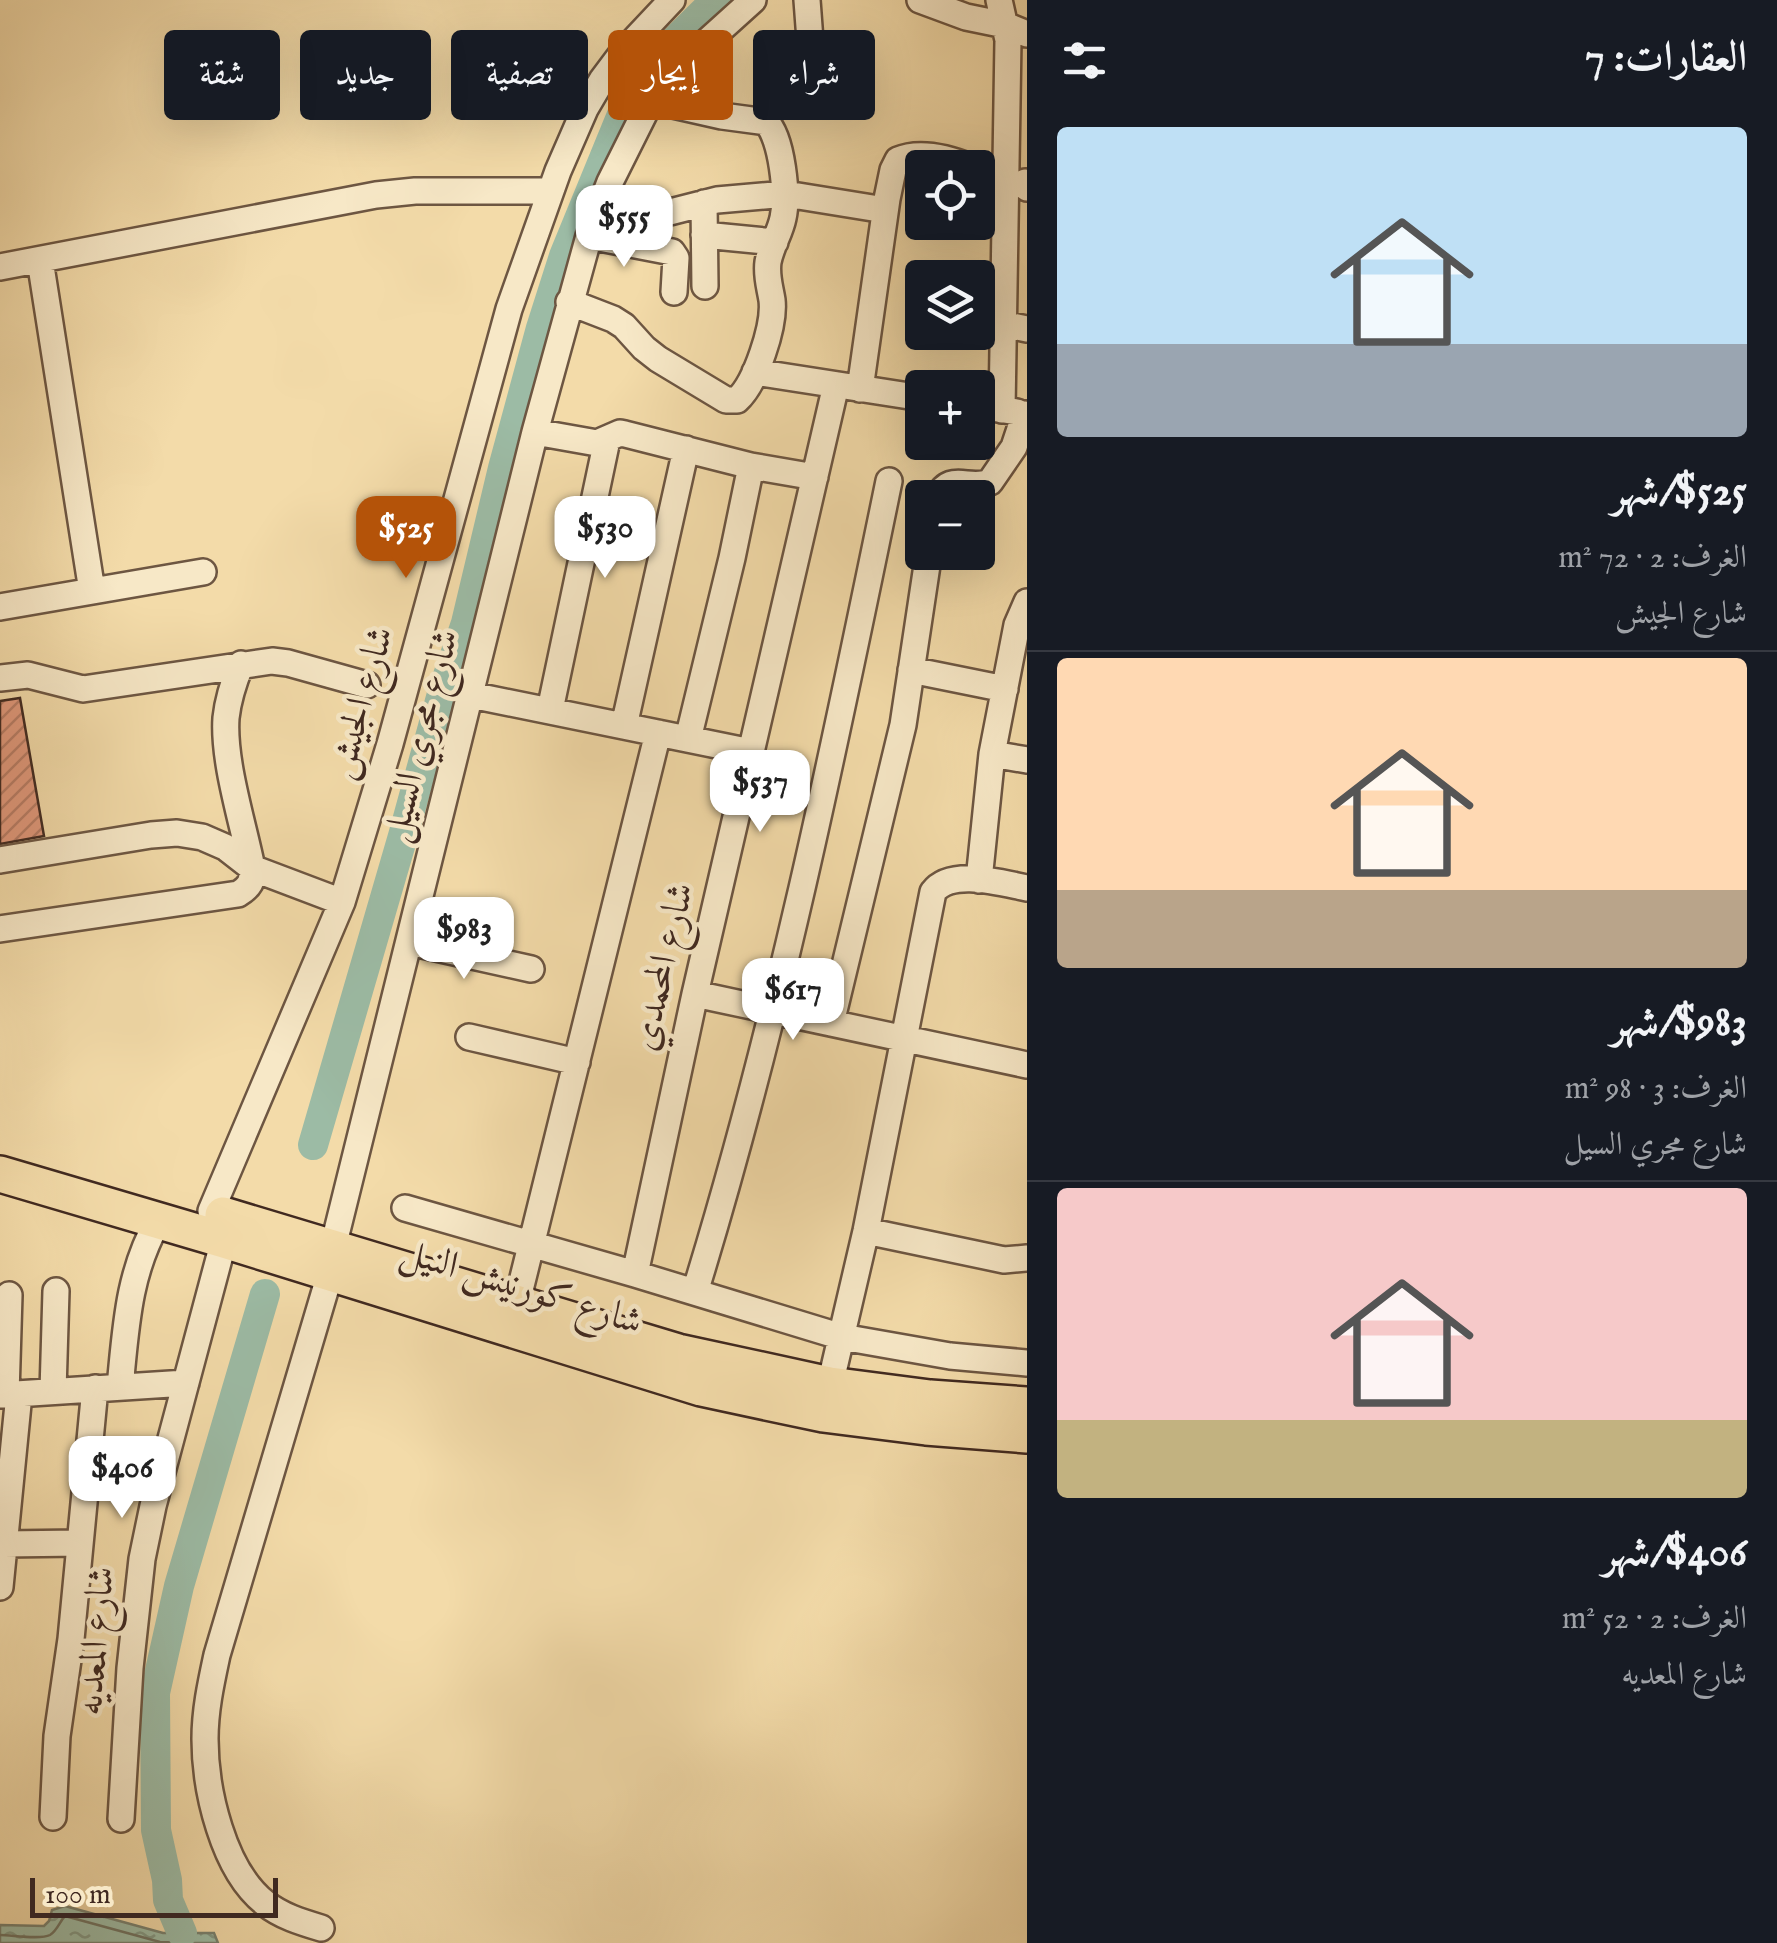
<!DOCTYPE html>
<html lang="ar">
<meta charset="utf-8">
<style>
:root{--surface:#171b24;--page:#242831;--text:#f1f3f6;--muted:#9ea1a6;--line:#363941;--accent:#b45309}
body{margin:0;font-family:"IM FELL English",Amiri,serif;background:var(--page);color:var(--text);direction:rtl;height:100vh;display:flex;flex-direction:column;font-size:38px;white-space:nowrap}
*{box-sizing:border-box;margin:0}
p{font-size:32px;color:var(--muted)}
.icon{flex:none;width:55px;height:55px;fill:none;stroke:currentColor;stroke-width:2;stroke-linecap:round;stroke-linejoin:round}
.map{position:relative;flex:1;overflow:hidden;direction:ltr}
.drawer{display:flex;flex-direction:column;background:var(--surface);width:750px}
.drawer>*{flex:none}
.guide{position:absolute;left:30px;top:30px;width:845px;height:90px;direction:rtl;display:flex;gap:20px}
.buttons{position:absolute;left:905px;top:150px;display:grid;gap:20px}
.buttons a{display:grid;place-items:center;width:90px;height:90px;border-radius:10px;background:var(--surface);box-shadow:0 10px 40px #0002;font-size:50px}
.scale{position:absolute;left:30px;bottom:25px;width:248px;box-sizing:border-box;padding-left:10px;border:5px solid #402920;border-top:0;font-size:28px;line-height:35px;white-space:nowrap;color:#402920;-webkit-text-stroke:8px #f7e8c7;paint-order:stroke}
.price{position:absolute;translate:-50% -85px;padding:0 22px;border-radius:20px;background:#fff;color:#222;font-size:32px;line-height:65px;filter:drop-shadow(0 2px 5px #0008)}
.price::after{content:'';position:absolute;left:50%;top:60px;width:30px;height:22px;margin-left:-15px;background:inherit;clip-path:polygon(0 0,100% 0,50% 100%)}
.price.on{background:var(--accent);color:#fff}
ul{padding:0;list-style:none}
li{display:grid;align-content:center;gap:20px;height:530px;padding:0 30px}
li+li{border-top:2px solid var(--line)}
li span{display:grid;place-items:center;height:310px;border-radius:10px;color:#555}
li>.icon{margin-inline-start:auto}
span .icon{width:180px;height:180px;fill:#fffc;stroke-width:1}
li b{font-size:42px}
h2{display:flex;justify-content:space-between;align-items:center;height:120px;padding:0 30px;font-size:42px}
.tag{padding:0 35px;border-radius:10px;background:var(--surface);box-shadow:0 10px 40px #0002;font-size:35px;line-height:90px}
.tag.on{background:var(--accent);color:#fff}
main{display:flex;flex:1;min-height:0}
.map>svg:first-child{display:block}
.water{fill:url(#water-ripples);stroke:#778170;stroke-width:2.5}
.lines{fill:none;stroke-linecap:round;stroke-linejoin:round}
.shore{stroke:#6e7262;stroke-width:2.5}
.river{stroke:#9cbba5;stroke-width:30}
.building{fill:url(#building-hatch);stroke:#402920;stroke-width:2.5}
.minor-casing{stroke:#6d5642;stroke-width:30}
.highway-casing{stroke:#402920;stroke-width:40}
.minor{stroke:#f7e8c7;stroke-width:25}
.highway{stroke:#f3dba9;stroke-width:35}
.labels{text-anchor:middle;dominant-baseline:central;stroke-width:9;stroke-linejoin:round;paint-order:stroke}
.street-label{font-size:38px;fill:#402920;stroke:#f7e8c7}
</style>
<main>
<section class="drawer">
<h2>العقارات: 7<svg class="icon" aria-label="filters" viewBox="0 0 24 24"><path d="M4 7h16M4 17h16"/><circle cx="9" cy="7" r="2"/><circle cx="15" cy="17" r="2"/></svg></h2>
<ul>
<li><span style="background:linear-gradient(#bfe0f5 70%,#9aa5b1 0)"><svg class="icon" aria-label="home" viewBox="0 0 24 24"><path d="M3 11l9-7 9 7M6 9v11h12V9"/></svg></span><div><b>$525/شهر</b><p>الغرف: 2 · 72 m²</p><p>شارع الجيش</p></div></li>
<li><span style="background:linear-gradient(#ffd9b3 75%,#b9a48a 0)"><svg class="icon" aria-label="home" viewBox="0 0 24 24"><path d="M3 11l9-7 9 7M6 9v11h12V9"/></svg></span><div><b>$983/شهر</b><p>الغرف: 3 · 98 m²</p><p>شارع مجري السيل</p></div></li>
<li><span style="background:linear-gradient(#f6c9c9 75%,#c2b280 0)"><svg class="icon" aria-label="home" viewBox="0 0 24 24"><path d="M3 11l9-7 9 7M6 9v11h12V9"/></svg></span><div><b>$406/شهر</b><p>الغرف: 2 · 52 m²</p><p>شارع المعديه</p></div></li>
</ul>
</section>
<div class="map">
<svg width="1027" height="1943" viewBox="0 0 1027 1943">
<defs>
<pattern id="water-ripples" width="26" height="14" patternUnits="userSpaceOnUse" patternTransform="scale(2.5)"><rect width="26" height="14" fill="#9cbba5"/><path d="M2 4q2-2 4 0t4 0M15 11q2-2 4 0t4 0" fill="none" stroke="#819886"/></pattern>
<pattern id="building-hatch" width="6" height="6" patternUnits="userSpaceOnUse" patternTransform="scale(2.5)"><rect width="6" height="6" fill="#e0987b"/><path d="M-1 1l2-2M0 6l6-6M5 7l2-2" fill="none" stroke="#b77c64"/></pattern>
</defs>
<rect width="100%" height="100%" fill="#f3dba9"/>
<filter id="stains"><feTurbulence type="fractalNoise" baseFrequency=".002" numOctaves="4"/><feColorMatrix values="0 0 0 0 .2 0 0 0 0 .09 0 0 0 0 .02 0 0 0 .5 -.17"/></filter>
<radialGradient id="worn" r=".72"><stop offset=".6" stop-color="#630" stop-opacity="0"/><stop offset="1" stop-color="#630" stop-opacity=".3"/></radialGradient>
<!-- water -->
<path class="water" d="M65,1906L163,1933H214L218,1943H0V1925L44,1926L49,1921L52,1910Z"/>
<g class="lines">
<!-- shore -->
<path class="shore" d="M0,1935C12,1935 40,1940 50,1935C57,1931 60,1921 65,1916L160,1942L187,1943"/>
<!-- river -->
<path class="river" d="M313,1145L403,836L443,690L466,623L503,468L541,328L564,256L637,78L716,0
M182,1933L168,1900L167,1880L156,1830L155,1693L179,1586L265,1294"/>
</g>
<!-- building -->
<path class="building" d="M20,698L44,836L0,844V701Z"/>
<g class="lines">
<!-- minor casing -->
<g class="minor-casing">
<path id="minor" d="M807,0L810,40
M920,0L966,17L1005,25L1027,34
M999,0L1008,40L1002,410
M1025,182L1027,188
M601,201L650,211L670,212L717,200L786,194L885,210
M704,203L705,286
M704,235L775,242
M589,236L672,252L676,258L674,292
M40,260L92,591
M0,267L376,195L415,191H550
M569,302L613,319L624,326L644,348L658,359L726,400H737C756,383 775,325 772,300C770,287 766,276 768,262C771,246 780,233 783,218C788,196 782,137 766,122L722,116L651,100
M1002,324L1027,329
M755,372L922,398
M860,389L887,199L893,170L898,160C921,150 951,159 973,168
M978,406L1017,412
M535,432L597,443L620,433L625,434L751,466L732,558L688,739
M751,466L815,477
M938,498C949,471 969,491 990,482L1014,447L1025,414
M0,607L203,572
M911,670L1005,689
M0,678L28,675L83,689L272,661L288,663L367,685
M471,695L751,752
M550,710L607,440
M624,726L686,449
M992,754L1027,760
M0,860L151,835L177,833L202,837L225,847L252,868L342,902
M979,880L992,754L1017,625L1027,602
M0,929L238,894C250,887 253,881 252,868C243,823 223,762 226,718C228,699 234,681 241,664
M409,942L531,969
M695,994L1027,1065
M831,1023L903,725L929,552
M469,1037L577,1062
M405,1208L635,1274L842,1337L950,1356L1027,1363
M211,1211L342,902L390,744L509,309L558,171L585,109L602,80L623,52L672,0
M866,1231L1004,1260L1027,1258
M333,1247L535,432L589,236L610,182L651,100L681,65L753,0
M635,1274L695,994L836,385
M695,1292C777,1026 833,754 889,481
M517,1302L658,733
M830,1385L866,1231L933,892C951,868 1001,883 1027,888
M120,1387C126,1327 128,1274 158,1221
M53,1391L56,1291
M6,1394L9,1295
M0,1395L186,1383
M4,1544L80,1543
M0,1587L19,1394
M53,1817L57,1736L71,1639L95,1388
M121,1819L130,1668L142,1559L153,1506L224,1240
M321,1928C301,1922 281,1916 265,1903C223,1870 205,1790 205,1739C205,1710 211,1683 217,1655L330,1274"/>
</g>
<!-- highway casing -->
<g class="highway-casing">
<path id="highway" d="M0,1174L224,1240L701,1388L823,1414L926,1427L1027,1435
M223,1215L678,1352L830,1385L930,1398L1027,1405"/>
</g>
<!-- minor -->
<use href="#minor" class="minor"/>
<!-- highway -->
<use href="#highway" class="highway"/>
</g>
<g class="labels">
<!-- street labels -->
<g class="street-label">
<text transform="translate(362 703) rotate(-74)">شارع الجيش</text>
<text transform="translate(422 736) rotate(-76)">شارع مجري السيل</text>
<text transform="translate(664 967) rotate(-77)">شارع المحمدي</text>
<text transform="translate(521 1288) rotate(17)">شارع كورنيش النيل</text>
<text transform="translate(97 1641) rotate(-85)">شارع المعديه</text>
</g>
</g>
<rect width="100%" height="100%" filter="url(#stains)"/>
<rect width="100%" height="100%" fill="url(#worn)"/>
</svg>
<div class="buttons">
<a><svg class="icon" aria-label="locate" viewBox="0 0 24 24"><circle cx="12" cy="12" r="6"/><path d="M12 2v4M12 18v4M2 12h4M18 12h4"/></svg></a>
<a><svg class="icon" aria-label="layers" viewBox="0 0 24 24"><path d="M12 4l9 5-9 5-9-5zM3 14l9 5 9-5"/></svg></a>
<a>+</a>
<a>−</a>
</div>
<div class="scale">100 m</div>
<b class="price" style="left:624px;top:270px">$555</b>
<b class="price on" style="left:406px;top:581px">$525</b>
<b class="price" style="left:605px;top:581px">$530</b>
<b class="price" style="left:760px;top:835px">$537</b>
<b class="price" style="left:464px;top:982px">$983</b>
<b class="price" style="left:793px;top:1043px">$617</b>
<b class="price" style="left:122px;top:1521px">$406</b>
<div class="guide">
<a class="tag">شراء</a>
<a class="tag on">إيجار</a>
<a class="tag">تصفية</a>
<a class="tag">جديد</a>
<a class="tag">شقة</a>
</div>
</div>
</main>
